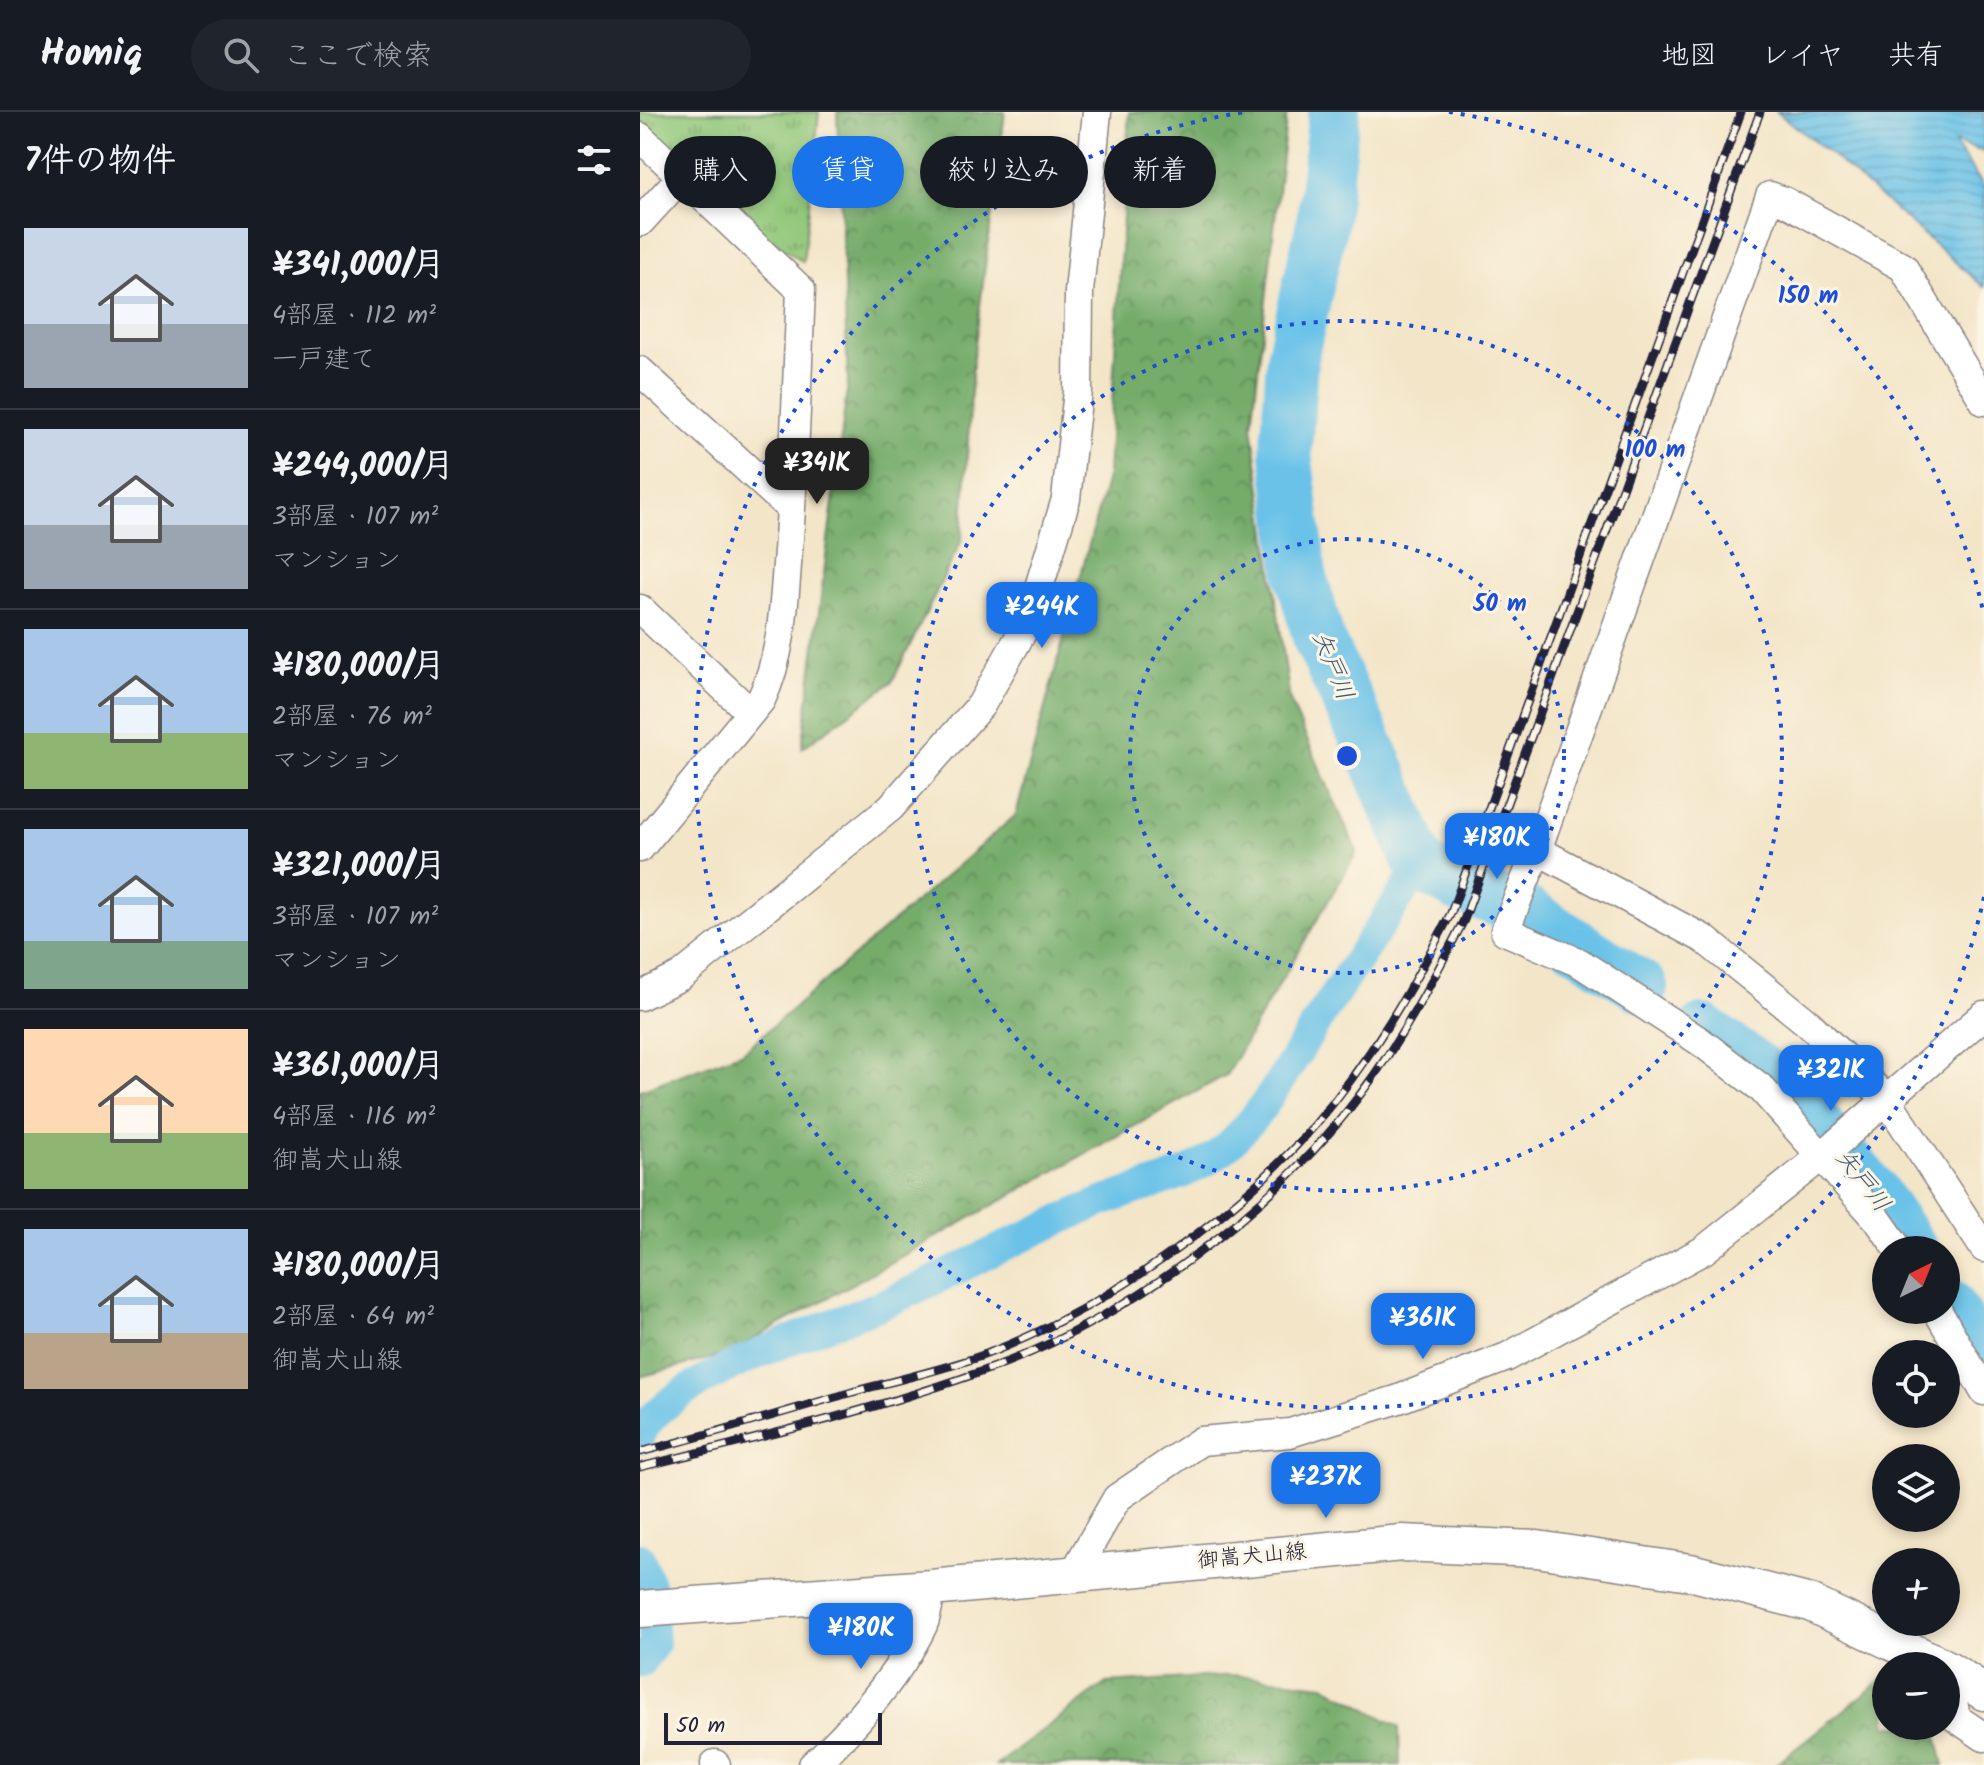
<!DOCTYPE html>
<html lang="ja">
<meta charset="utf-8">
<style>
:root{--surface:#171b24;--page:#20242c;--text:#f1f3f6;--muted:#9ea1a6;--line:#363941;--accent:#1a73e8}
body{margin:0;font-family:Kalam,"Klee One",sans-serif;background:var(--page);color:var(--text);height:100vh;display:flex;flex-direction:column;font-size:30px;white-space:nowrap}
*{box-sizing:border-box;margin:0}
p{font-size:26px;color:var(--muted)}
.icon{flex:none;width:44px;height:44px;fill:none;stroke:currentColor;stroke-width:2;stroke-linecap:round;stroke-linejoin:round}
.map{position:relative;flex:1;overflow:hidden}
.panel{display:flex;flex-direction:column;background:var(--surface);width:640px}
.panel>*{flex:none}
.banner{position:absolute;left:24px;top:24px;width:760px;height:72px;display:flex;gap:16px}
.needle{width:52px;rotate:43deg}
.tools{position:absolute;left:1232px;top:1124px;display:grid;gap:16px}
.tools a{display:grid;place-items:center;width:88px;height:88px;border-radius:50%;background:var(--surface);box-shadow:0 4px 12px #0003;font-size:40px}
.scale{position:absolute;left:24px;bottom:20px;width:218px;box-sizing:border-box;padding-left:8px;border:4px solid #22223b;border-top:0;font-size:22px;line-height:28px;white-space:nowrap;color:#22223b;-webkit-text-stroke:6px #fcf5e5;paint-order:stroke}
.price{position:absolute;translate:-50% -68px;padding:0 18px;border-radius:16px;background:var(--accent);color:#fff;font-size:26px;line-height:52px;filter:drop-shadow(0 2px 4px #0008)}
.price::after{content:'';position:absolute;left:50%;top:48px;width:24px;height:18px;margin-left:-12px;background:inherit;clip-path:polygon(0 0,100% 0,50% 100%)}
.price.active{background:#222;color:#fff}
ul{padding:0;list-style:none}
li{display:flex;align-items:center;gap:24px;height:200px;padding:0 24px}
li+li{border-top:2px solid var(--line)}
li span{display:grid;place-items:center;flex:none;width:224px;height:160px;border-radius:0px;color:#555}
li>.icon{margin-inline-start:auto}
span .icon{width:96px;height:96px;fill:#fffc;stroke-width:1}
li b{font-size:34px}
h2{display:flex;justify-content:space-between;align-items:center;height:96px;padding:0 24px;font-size:34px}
.chip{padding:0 28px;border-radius:36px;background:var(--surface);box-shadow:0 4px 12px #0003;font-size:28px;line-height:72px}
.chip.active{background:var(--accent);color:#fff}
header{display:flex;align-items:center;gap:48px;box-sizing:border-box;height:112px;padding:0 40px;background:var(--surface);border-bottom:2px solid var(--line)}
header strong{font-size:38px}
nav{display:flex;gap:44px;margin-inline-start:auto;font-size:28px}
.search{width:560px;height:72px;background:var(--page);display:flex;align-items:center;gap:20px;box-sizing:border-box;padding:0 28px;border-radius:44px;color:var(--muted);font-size:30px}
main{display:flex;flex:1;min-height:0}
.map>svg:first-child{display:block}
.grass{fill:url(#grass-tufts);stroke:#5a755a;stroke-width:2}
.forest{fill:url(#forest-crowns);stroke:#4c6752;stroke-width:2}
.water{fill:url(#water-rules);stroke:#467292;stroke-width:2}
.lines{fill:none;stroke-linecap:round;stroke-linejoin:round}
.canal{stroke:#6ac2e8;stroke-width:30}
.river{stroke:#6ac2e8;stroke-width:52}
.minor-casing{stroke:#8a8482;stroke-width:31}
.major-casing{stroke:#8a8482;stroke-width:39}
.minor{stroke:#fff;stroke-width:28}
.major{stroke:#fff;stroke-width:36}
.rail-casing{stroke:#22223b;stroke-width:9}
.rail{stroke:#fcf5e5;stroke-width:6;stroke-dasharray:18;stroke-linecap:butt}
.ring{fill:none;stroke:#1d4ed8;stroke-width:4;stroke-dasharray:4 8}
.labels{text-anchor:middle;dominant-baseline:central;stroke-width:6;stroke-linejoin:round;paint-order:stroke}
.street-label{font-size:22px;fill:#22223b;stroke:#fcf5e5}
.water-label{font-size:24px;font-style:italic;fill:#3b5a78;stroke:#fcf5e5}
.centre{fill:#1d4ed8;stroke:#fcf5e5;stroke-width:4}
.ring-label{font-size:24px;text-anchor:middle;font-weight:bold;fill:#1d4ed8;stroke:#fcf5e5;stroke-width:6;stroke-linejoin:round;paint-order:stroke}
</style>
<header>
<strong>Homiq</strong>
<div class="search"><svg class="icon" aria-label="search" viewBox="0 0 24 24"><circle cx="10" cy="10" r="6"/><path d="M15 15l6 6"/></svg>ここで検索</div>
<nav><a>地図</a><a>レイヤ</a><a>共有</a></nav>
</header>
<main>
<section class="panel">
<h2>7件の物件<svg class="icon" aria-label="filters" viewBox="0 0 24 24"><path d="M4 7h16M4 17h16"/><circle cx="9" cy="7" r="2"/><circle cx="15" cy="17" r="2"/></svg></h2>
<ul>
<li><span style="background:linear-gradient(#c9d6e8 60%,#9aa5b1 0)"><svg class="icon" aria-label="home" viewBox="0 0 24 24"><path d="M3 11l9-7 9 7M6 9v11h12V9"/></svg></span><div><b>¥341,000/月</b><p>4部屋 · 112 m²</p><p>一戸建て</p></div></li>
<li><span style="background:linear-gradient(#c9d6e8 60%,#9aa5b1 0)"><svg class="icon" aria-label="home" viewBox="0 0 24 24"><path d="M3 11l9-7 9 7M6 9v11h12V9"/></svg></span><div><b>¥244,000/月</b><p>3部屋 · 107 m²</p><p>マンション</p></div></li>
<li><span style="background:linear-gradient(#a9c7e8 65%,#8fb573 0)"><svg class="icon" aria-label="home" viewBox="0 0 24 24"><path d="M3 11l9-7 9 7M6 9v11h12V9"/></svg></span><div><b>¥180,000/月</b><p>2部屋 · 76 m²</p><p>マンション</p></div></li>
<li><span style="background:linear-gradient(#a9c7e8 70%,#7fa58c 0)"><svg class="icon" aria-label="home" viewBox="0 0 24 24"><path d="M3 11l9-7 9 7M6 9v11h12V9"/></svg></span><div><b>¥321,000/月</b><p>3部屋 · 107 m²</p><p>マンション</p></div></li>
<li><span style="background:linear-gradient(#ffd9b3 65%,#8fb573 0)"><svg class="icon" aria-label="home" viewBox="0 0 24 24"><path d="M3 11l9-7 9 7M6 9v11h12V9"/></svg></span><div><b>¥361,000/月</b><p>4部屋 · 116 m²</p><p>御嵩犬山線</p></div></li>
<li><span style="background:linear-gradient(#a9c7e8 65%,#b9a48a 0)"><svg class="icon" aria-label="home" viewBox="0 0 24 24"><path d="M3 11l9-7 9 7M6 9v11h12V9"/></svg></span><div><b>¥180,000/月</b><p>2部屋 · 64 m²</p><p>御嵩犬山線</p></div></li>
</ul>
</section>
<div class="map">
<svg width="1344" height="1653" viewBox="0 0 1344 1653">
<defs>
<pattern id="grass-tufts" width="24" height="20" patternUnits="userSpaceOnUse" patternTransform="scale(2)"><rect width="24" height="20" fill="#92c87a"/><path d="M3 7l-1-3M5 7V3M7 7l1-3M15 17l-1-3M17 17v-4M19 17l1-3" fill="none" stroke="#77a265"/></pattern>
<pattern id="forest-crowns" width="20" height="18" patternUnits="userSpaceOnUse" patternTransform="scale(2)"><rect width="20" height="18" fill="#75ac6a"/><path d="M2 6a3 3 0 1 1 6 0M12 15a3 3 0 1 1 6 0" fill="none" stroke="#608c58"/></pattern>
<pattern id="water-rules" width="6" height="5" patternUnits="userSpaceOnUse" patternTransform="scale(2)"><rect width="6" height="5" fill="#6ac2e8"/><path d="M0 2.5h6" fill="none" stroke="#5ca6c8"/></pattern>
</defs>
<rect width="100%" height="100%" fill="#fcf5e5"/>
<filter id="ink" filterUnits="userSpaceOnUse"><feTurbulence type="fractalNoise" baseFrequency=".0125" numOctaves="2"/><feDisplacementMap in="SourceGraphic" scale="16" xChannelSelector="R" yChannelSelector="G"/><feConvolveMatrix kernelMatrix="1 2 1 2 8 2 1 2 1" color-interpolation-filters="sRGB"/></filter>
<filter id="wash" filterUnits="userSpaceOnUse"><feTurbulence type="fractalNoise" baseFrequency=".006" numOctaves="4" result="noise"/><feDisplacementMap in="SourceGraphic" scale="32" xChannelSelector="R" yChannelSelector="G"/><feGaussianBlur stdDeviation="1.8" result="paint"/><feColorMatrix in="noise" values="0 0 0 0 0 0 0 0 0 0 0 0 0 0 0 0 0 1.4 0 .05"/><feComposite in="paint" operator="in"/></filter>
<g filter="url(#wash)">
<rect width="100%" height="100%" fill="#f3e5c8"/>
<!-- grass -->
<path class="grass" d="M0,0H179L163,150L42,64L0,25Z"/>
<!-- forest -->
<path class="forest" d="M197,0H365L333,248L322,428L252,570L162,636L208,270Z
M489,0H647L612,313L650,589L717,740L586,963L87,1242L0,1265V978L103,940L376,703L468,362Z
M597,1563L684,1573L759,1615L760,1653H356L466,1571Z
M1242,1568L1246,1570V1614H1295L1304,1653H1135Z"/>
<!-- water -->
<path class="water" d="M1137,0H1344V40L1314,30L1344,75V175L1193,44Z"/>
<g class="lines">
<!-- canal -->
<path class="canal" d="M0,1327C10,1274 191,1213 243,1192C317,1160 387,1120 462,1090C504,1073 549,1066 584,1037C622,1004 644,962 670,921C705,864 744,810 780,754
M0,1446L10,1473L14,1533L0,1551"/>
<!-- river -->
<path class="river" d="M694,0L682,111L652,247L646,341L661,463L679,528L737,651L780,754L818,774L884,799L1002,875
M1063,918L1146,976L1233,1080L1272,1138
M1306,1190L1344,1247"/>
</g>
</g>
<g filter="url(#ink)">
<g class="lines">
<!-- minor casing -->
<g class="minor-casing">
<path id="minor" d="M0,25L161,178C157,265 155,352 148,439C144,491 143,541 121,588L0,736
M0,110L42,64
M0,259L151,397
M0,497L110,600
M897,738L1064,827L1169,912L1246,986L1344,1136
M0,884L41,864L251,695L341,593L389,508L426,387L438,279L439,180L457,0
M1259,1138L1238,1108L1121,976L1061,930L940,851L865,819L897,738L1130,84L1144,89L1263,155L1344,289
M1297,1198L1344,1279
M434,1461L477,1386L561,1329L650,1321L759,1287L867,1245L1064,1138L1182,1044L1344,903
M1307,1556L1316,1606L1344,1625
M75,1652L76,1653
M173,1653C212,1619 261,1559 283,1513C288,1502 289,1488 291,1476"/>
</g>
<!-- major casing -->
<g class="major-casing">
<path id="major" d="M0,1497L291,1476L762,1431L897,1437L1050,1460L1170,1491L1302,1554
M1306,1556L1344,1580"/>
</g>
<!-- minor -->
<use href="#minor" class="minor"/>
<!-- major -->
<use href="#major" class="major"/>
<!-- rail casing -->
<g class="rail-casing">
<path id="rail" d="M0,1340C70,1323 140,1301 209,1281C255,1268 304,1258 349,1241C465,1196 592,1108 674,1014C730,949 772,876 811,801L1101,0
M0,1355C118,1326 240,1297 354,1255C488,1206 633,1098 719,984C761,929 792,870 824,808L1120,0"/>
</g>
<!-- rail -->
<use href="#rail" class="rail"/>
</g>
</g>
<!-- distance rings -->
<g class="ring">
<circle cx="707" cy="644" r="217"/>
<circle cx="707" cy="644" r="435"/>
<path d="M1344 785A652 652 0 1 1 605 0M809 0A652 652 0 0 1 1344 503"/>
</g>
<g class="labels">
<!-- street labels -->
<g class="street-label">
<text transform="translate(612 1445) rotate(-5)">御嵩犬山線</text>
</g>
<!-- water labels -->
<g class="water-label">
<text transform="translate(692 554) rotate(68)">矢戸川</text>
<text transform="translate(1222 1069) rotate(52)">矢戸川</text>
</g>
</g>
<circle cx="707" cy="644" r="12" class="centre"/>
<g class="ring-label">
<text x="1168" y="191">150 m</text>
<text x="1015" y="345">100 m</text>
<text x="860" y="499">50 m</text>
</g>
</svg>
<div class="tools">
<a><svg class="needle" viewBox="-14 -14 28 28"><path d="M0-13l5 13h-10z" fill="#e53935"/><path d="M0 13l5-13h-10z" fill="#9ea1a6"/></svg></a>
<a><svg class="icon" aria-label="locate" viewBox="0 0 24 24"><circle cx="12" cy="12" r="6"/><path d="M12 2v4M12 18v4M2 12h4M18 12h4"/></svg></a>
<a><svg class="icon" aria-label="layers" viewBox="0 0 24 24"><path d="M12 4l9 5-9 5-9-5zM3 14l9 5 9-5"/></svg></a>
<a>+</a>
<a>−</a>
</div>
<div class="scale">50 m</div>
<b class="price active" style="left:177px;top:394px">¥341K</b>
<b class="price" style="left:402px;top:538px">¥244K</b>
<b class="price" style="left:857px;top:769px">¥180K</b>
<b class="price" style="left:1191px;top:1001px">¥321K</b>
<b class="price" style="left:783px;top:1249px">¥361K</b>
<b class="price" style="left:686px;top:1408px">¥237K</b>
<b class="price" style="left:221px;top:1559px">¥180K</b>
<div class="banner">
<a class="chip">購入</a>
<a class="chip active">賃貸</a>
<a class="chip">絞り込み</a>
<a class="chip">新着</a>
</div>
</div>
</main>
